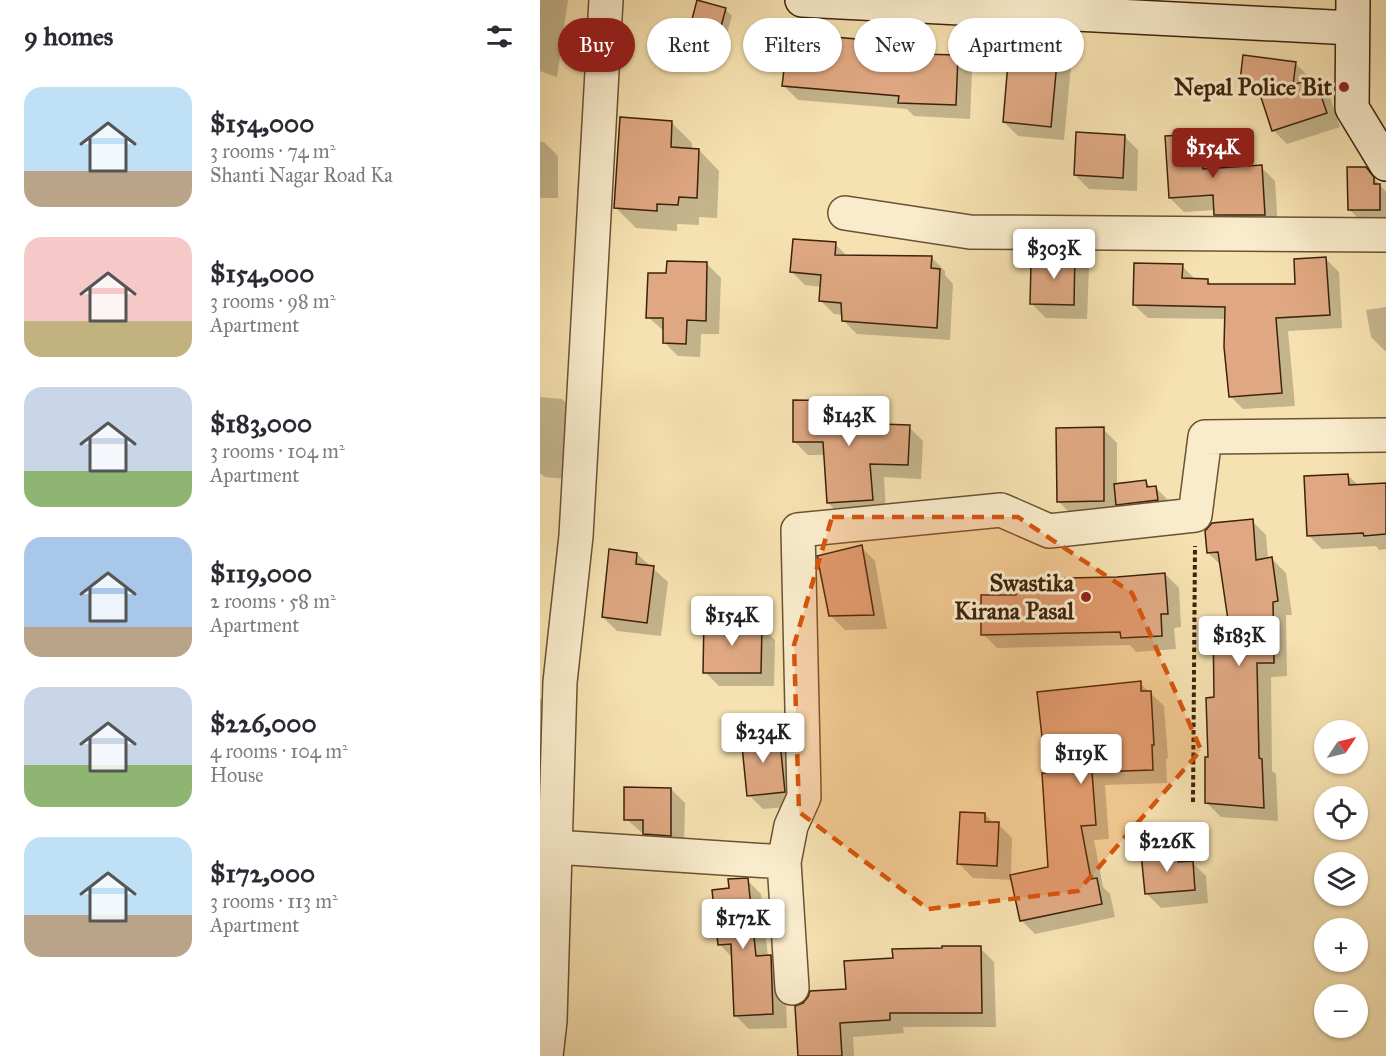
<!DOCTYPE html>
<meta charset="utf-8">
<style>
:root{--surface:#fff;--page:#f7f7f7;--text:#2b2b33;--muted:#7c7c81;--accent:#8f2418}
body{margin:0;font-family:"IM FELL Great Primer",serif;background:var(--page);color:var(--text);height:100vh;display:flex;flex-direction:column;font-size:22px;white-space:nowrap}
*{box-sizing:border-box;margin:0}
p{font-size:20px;color:var(--muted)}
.icon{flex:none;width:33px;height:33px;fill:none;stroke:currentColor;stroke-width:2;stroke-linecap:round;stroke-linejoin:round}
.map{position:relative;flex:1;overflow:hidden}
.side{display:flex;flex-direction:column;background:var(--surface);width:540px}
.side>*{flex:none}
.top-card{position:absolute;left:18px;top:18px;width:570px;height:54px;display:flex;gap:12px}
.needle{width:39px;rotate:55deg}
.fabs{position:absolute;left:774px;top:720px;display:grid;gap:12px}
.fabs a{display:grid;place-items:center;width:54px;height:54px;border-radius:50%;background:var(--surface);box-shadow:0 2px 4px #0004;font-size:30px}
.price{position:absolute;translate:-50% -51px;padding:0 14px;border-radius:6px;background:#fff;color:#222;font-size:20px;line-height:39px;filter:drop-shadow(0 2px 3px #0008)}
.price::after{content:'';position:absolute;left:50%;top:36px;width:18px;height:14px;margin-left:-9px;background:inherit;clip-path:polygon(0 0,100% 0,50% 100%)}
.price.selected{background:var(--accent);color:#fff}
ul{padding:0;list-style:none}
li{display:flex;align-items:center;gap:18px;height:150px;padding:0 24px}
li span{display:grid;place-items:center;flex:none;width:168px;height:120px;border-radius:18px;color:#555}
li>.icon{margin-inline-start:auto}
span .icon{width:72px;height:72px;fill:#fffc;stroke-width:1}
li b{font-size:26px}
h2{display:flex;justify-content:space-between;align-items:center;height:72px;padding:0 24px;font-size:26px}
.chip{padding:0 21px;border-radius:27px;background:var(--surface);box-shadow:0 2px 4px #0004;font-size:21px;line-height:54px}
.chip.selected{background:var(--accent);color:#fff}
main{display:flex;flex:1;min-height:0}
.map>svg:first-child{display:block}
.shadow{fill:#0003}
.building{fill:#dfa882;stroke:#3d220a;stroke-width:1.5}
.lines{fill:none;stroke-linecap:round;stroke-linejoin:round}
.street-casing{stroke:#6b5234;stroke-width:36}
.secondary-casing{stroke:#3d220a;stroke-width:36}
.path{stroke:#3d220a;stroke-width:4;stroke-dasharray:4.5 3;stroke-linecap:butt}
.street{stroke:#f9eccc;stroke-width:33}
.secondary{stroke:#f9eccc;stroke-width:33}
.marked{fill:#d7540c;fill-opacity:0.2;stroke:#d7540c;stroke-width:4.5;stroke-dasharray:12 8;stroke-linejoin:round}
.poi-dot{fill:#8f2418;stroke:#f9eccc;stroke-width:2}
.labels{text-anchor:middle;dominant-baseline:central;stroke-width:6;stroke-linejoin:round;paint-order:stroke}
.poi-label{font-size:24px;font-weight:bold;fill:#3d220a;stroke:#f9eccc;text-anchor:end}
</style>
<main>
<section class="side">
<h2>9 homes<svg class="icon" aria-label="filters" viewBox="0 0 24 24"><path d="M4 7h16M4 17h16"/><circle cx="9" cy="7" r="2"/><circle cx="15" cy="17" r="2"/></svg></h2>
<ul>
<li><span style="background:linear-gradient(#bfe0f5 70%,#b9a48a 0)"><svg class="icon" aria-label="home" viewBox="0 0 24 24"><path d="M3 11l9-7 9 7M6 9v11h12V9"/></svg></span><div><b>$154,000</b><p>3 rooms · 74 m²</p><p>Shanti Nagar Road Ka</p></div></li>
<li><span style="background:linear-gradient(#f6c9c9 70%,#c2b280 0)"><svg class="icon" aria-label="home" viewBox="0 0 24 24"><path d="M3 11l9-7 9 7M6 9v11h12V9"/></svg></span><div><b>$154,000</b><p>3 rooms · 98 m²</p><p>Apartment</p></div></li>
<li><span style="background:linear-gradient(#c9d6e8 70%,#8fb573 0)"><svg class="icon" aria-label="home" viewBox="0 0 24 24"><path d="M3 11l9-7 9 7M6 9v11h12V9"/></svg></span><div><b>$183,000</b><p>3 rooms · 104 m²</p><p>Apartment</p></div></li>
<li><span style="background:linear-gradient(#a9c7e8 75%,#b9a48a 0)"><svg class="icon" aria-label="home" viewBox="0 0 24 24"><path d="M3 11l9-7 9 7M6 9v11h12V9"/></svg></span><div><b>$119,000</b><p>2 rooms · 58 m²</p><p>Apartment</p></div></li>
<li><span style="background:linear-gradient(#c9d6e8 65%,#8fb573 0)"><svg class="icon" aria-label="home" viewBox="0 0 24 24"><path d="M3 11l9-7 9 7M6 9v11h12V9"/></svg></span><div><b>$226,000</b><p>4 rooms · 104 m²</p><p>House</p></div></li>
<li><span style="background:linear-gradient(#bfe0f5 65%,#b9a48a 0)"><svg class="icon" aria-label="home" viewBox="0 0 24 24"><path d="M3 11l9-7 9 7M6 9v11h12V9"/></svg></span><div><b>$172,000</b><p>3 rooms · 113 m²</p><p>Apartment</p></div></li>
</ul>
</section>
<div class="map">
<svg width="846" height="1056" viewBox="0 0 846 1056">
<rect width="100%" height="100%" fill="#f6e1b0"/>
<filter id="stains"><feTurbulence type="fractalNoise" baseFrequency=".00333" numOctaves="4"/><feColorMatrix values="0 0 0 0 .2 0 0 0 0 .09 0 0 0 0 .02 0 0 0 .5 -.17"/></filter>
<radialGradient id="worn" r=".72"><stop offset=".6" stop-color="#630" stop-opacity="0"/><stop offset="1" stop-color="#630" stop-opacity=".3"/></radialGradient>
<!-- shadow -->
<path class="shadow" d="M0,0H28L17,77L0,71Z
M185,9L192,16L185,40L158,33L151,26Z
M294,35L297,38L340,43L351,55L418,57L432,71L430,119L374,116L367,109L258,100L244,86Z
M517,53L531,67L524,140L478,136L464,122Z
M755,63L769,77V82L775,80L789,94L800,127L747,144L733,130L722,95L716,94L702,80Z
M131,122L152,143V150H159L179,171L177,218L159,217V225L137,224V231L96,228L76,208Z
M584,136L598,150L597,191L549,189L535,175Z
M661,136L675,150L676,170L721,167L735,181L738,229L690,228L676,214L675,210L644,212L630,198Z
M0,142H4L18,156V198H0Z
M825,168L846,192V222H822L809,209Z
M295,244L307,256L392,258L405,271V275L413,284L410,340L317,334L304,321L303,315L294,314L281,301L282,287L265,285L252,272Z
M534,254L549,268L547,319L506,318L492,304L505,266Z
M786,259L799,272L802,328L748,331L755,406L703,409L690,396L686,319L608,318L594,305L642,266L656,280H667L672,285L757,286Z
M167,264L181,278L179,334H161L160,357L138,356L124,342V331L108,317L128,275Z
M846,307V351H845L831,337L826,310Z
M0,397L22,399L33,410L26,479L5,477L0,473Z
M308,402L322,416V425L369,427L383,441L381,479L344,477L346,514L303,517L288,503L285,455H268L254,441Z
M563,429L577,443V485L606,482L612,488H616L630,502L592,518L577,504V515H532L518,501Z
M808,475L819,486L846,484V556V549L839,550L836,546L782,549L768,535Z
M712,521L726,535L728,559H732L746,573L752,615H746L747,676L731,677L732,771L736,774L738,821L681,817L666,802L676,699L689,622L682,566L668,553Z
M321,547L335,561L347,629L305,630L291,616Z
M97,554L128,582L121,636L77,631L63,617Z
M625,574L639,588L641,627L634,628L636,649L596,652L590,645L457,648L443,634L477,596L577,578Z
M198,619L205,626H221L235,640L234,686H179L165,672Z
M600,683L624,706L628,758L626,759L627,783L565,785L569,839L554,840L563,887L570,894L575,917L495,934L481,920L473,880L433,878L419,864L445,814L454,824H458L472,838L471,877L510,868L507,774Z
M0,698L9,707L3,748H0Z
M238,734L252,748L258,806L223,809L209,795Z
M131,789L145,803L144,849L119,847L86,819Z
M637,852L647,863L652,862L666,876L668,903L621,908L607,894Z
M207,880L221,894L228,957H230L245,971L247,1028L209,1029L195,1015L193,958L179,944L190,890Z
M440,948L454,962L456,1027H363L364,1033L313,1037L314,1056H260L354,959Z"/>
<!-- building -->
<path class="building" d="M157,0L186,8L179,34L150,27Z
M249,28L295,34L294,37L340,41L339,53L418,55L416,105L358,103L359,96L242,86Z
M491,49L518,51L511,127L463,122L468,63L489,65Z
M703,55L756,62L753,85L775,78L787,113L732,131L716,82L700,81Z
M80,117L132,121L131,147L159,149L157,198L139,197L138,205L117,204V211L74,208Z
M536,132L585,135L583,178L534,175Z
M661,134L663,169L722,165L725,215H674L673,195L629,198L625,136Z
M807,167H826L834,177V184H840V210H808Z
M253,239L296,242L295,255L392,256L391,268L400,269L397,328L302,321L301,303L279,301L281,275L250,272Z
M504,251L535,252L534,305L490,304L491,264H504Z
M786,257L790,315L736,318L742,393L689,397L684,347L685,307L593,305L594,263L643,264L642,278L668,279V284H755L754,259Z
M127,261L167,262L166,321L147,320L146,344L123,343V318H106L108,273H126Z
M253,400L309,401L308,423L370,425L368,465L330,464L333,500L287,503L283,442H253Z
M564,427V501L517,502L516,428Z
M808,474L809,485L846,483V534L824,536L823,533L767,536L764,476Z
M606,480L607,487L616,486L618,500L576,505L574,484Z
M713,519L716,560L732,557L738,601L733,602L734,663H717L719,758L722,759L724,808L665,803V757H668L666,698L674,697L673,621L688,620L678,552L667,553L665,531L672,523Z
M322,545L334,615L289,616L277,556Z
M69,549L97,553L96,564L114,566L107,623L62,617Z
M625,573L628,614H621L622,636L581,638L580,632L441,635V595H476V586L525,585V578L577,577Z
M164,617L198,618V624L222,625L221,673H163Z
M601,681V691H611L614,745H612L613,770L552,772L556,825L541,826L551,879L557,878L562,904L480,921L470,875L508,867L502,773H506L497,692Z
M239,732L245,792L207,796L201,736Z
M84,787L131,788V836L103,834V820H84Z
M420,812L445,813V822H459L457,866L417,864Z
M637,850L638,862L653,861L655,890L605,894L601,853Z
M208,878L216,956L231,955L233,1014L194,1016L191,944L178,945L172,890L189,888L188,879Z
M402,946H441L442,1013H350V1020L300,1023L302,1056H258L255,1006L263,1003L268,997L270,991L306,989L304,961L353,958L352,949L402,948Z"/>
<g class="lines">
<!-- street casing -->
<g class="street-casing">
<path id="street" d="M305,213L430,232L846,235
M15,847L244,862L251,826L264,797L258,530L461,510L509,531L655,515L665,437L846,435
M244,862L252,988
M6,1056L10,1021L20,682L36,536L66,0"/>
</g>
<!-- secondary casing -->
<g class="secondary-casing">
<path id="secondary" d="M262,0L812,28
M813,0L812,108L846,164"/>
</g>
<!-- path -->
<path class="path" d="M653,802L655,546"/>
<!-- street -->
<use href="#street" class="street"/>
<!-- secondary -->
<use href="#secondary" class="secondary"/>
</g>
<!-- marked area -->
<path class="marked" d="M292,517H478L592,593L661,750L538,891L388,909L259,812L254,645Z"/>
<!-- markers -->
<g class="poi-dot">
<circle cx="804" cy="87" r="6"/>
<circle cx="546" cy="597" r="6"/>
</g>
<g class="labels">
<!-- poi labels -->
<g class="poi-label">
<text x="792" y="87">Nepal Police Bit</text>
<text x="534" y="583">Swastika<tspan x="534" dy="28">Kirana Pasal</tspan></text>
</g>
</g>
<rect width="100%" height="100%" filter="url(#stains)"/>
<rect width="100%" height="100%" fill="url(#worn)"/>
</svg>
<div class="fabs">
<a><svg class="needle" viewBox="-14 -14 28 28"><path d="M0-13l5 13h-10z" fill="#e53935"/><path d="M0 13l5-13h-10z" fill="#7c7c81"/></svg></a>
<a><svg class="icon" aria-label="locate" viewBox="0 0 24 24"><circle cx="12" cy="12" r="6"/><path d="M12 2v4M12 18v4M2 12h4M18 12h4"/></svg></a>
<a><svg class="icon" aria-label="layers" viewBox="0 0 24 24"><path d="M12 4l9 5-9 5-9-5zM3 14l9 5 9-5"/></svg></a>
<a>+</a>
<a>−</a>
</div>
<b class="price selected" style="left:673px;top:179px">$154K</b>
<b class="price" style="left:514px;top:280px">$303K</b>
<b class="price" style="left:309px;top:447px">$143K</b>
<b class="price" style="left:192px;top:647px">$154K</b>
<b class="price" style="left:699px;top:667px">$183K</b>
<b class="price" style="left:223px;top:764px">$234K</b>
<b class="price" style="left:541px;top:785px">$119K</b>
<b class="price" style="left:627px;top:873px">$226K</b>
<b class="price" style="left:203px;top:950px">$172K</b>
<div class="top-card">
<a class="chip selected">Buy</a>
<a class="chip">Rent</a>
<a class="chip">Filters</a>
<a class="chip">New</a>
<a class="chip">Apartment</a>
</div>
</div>
</main>
